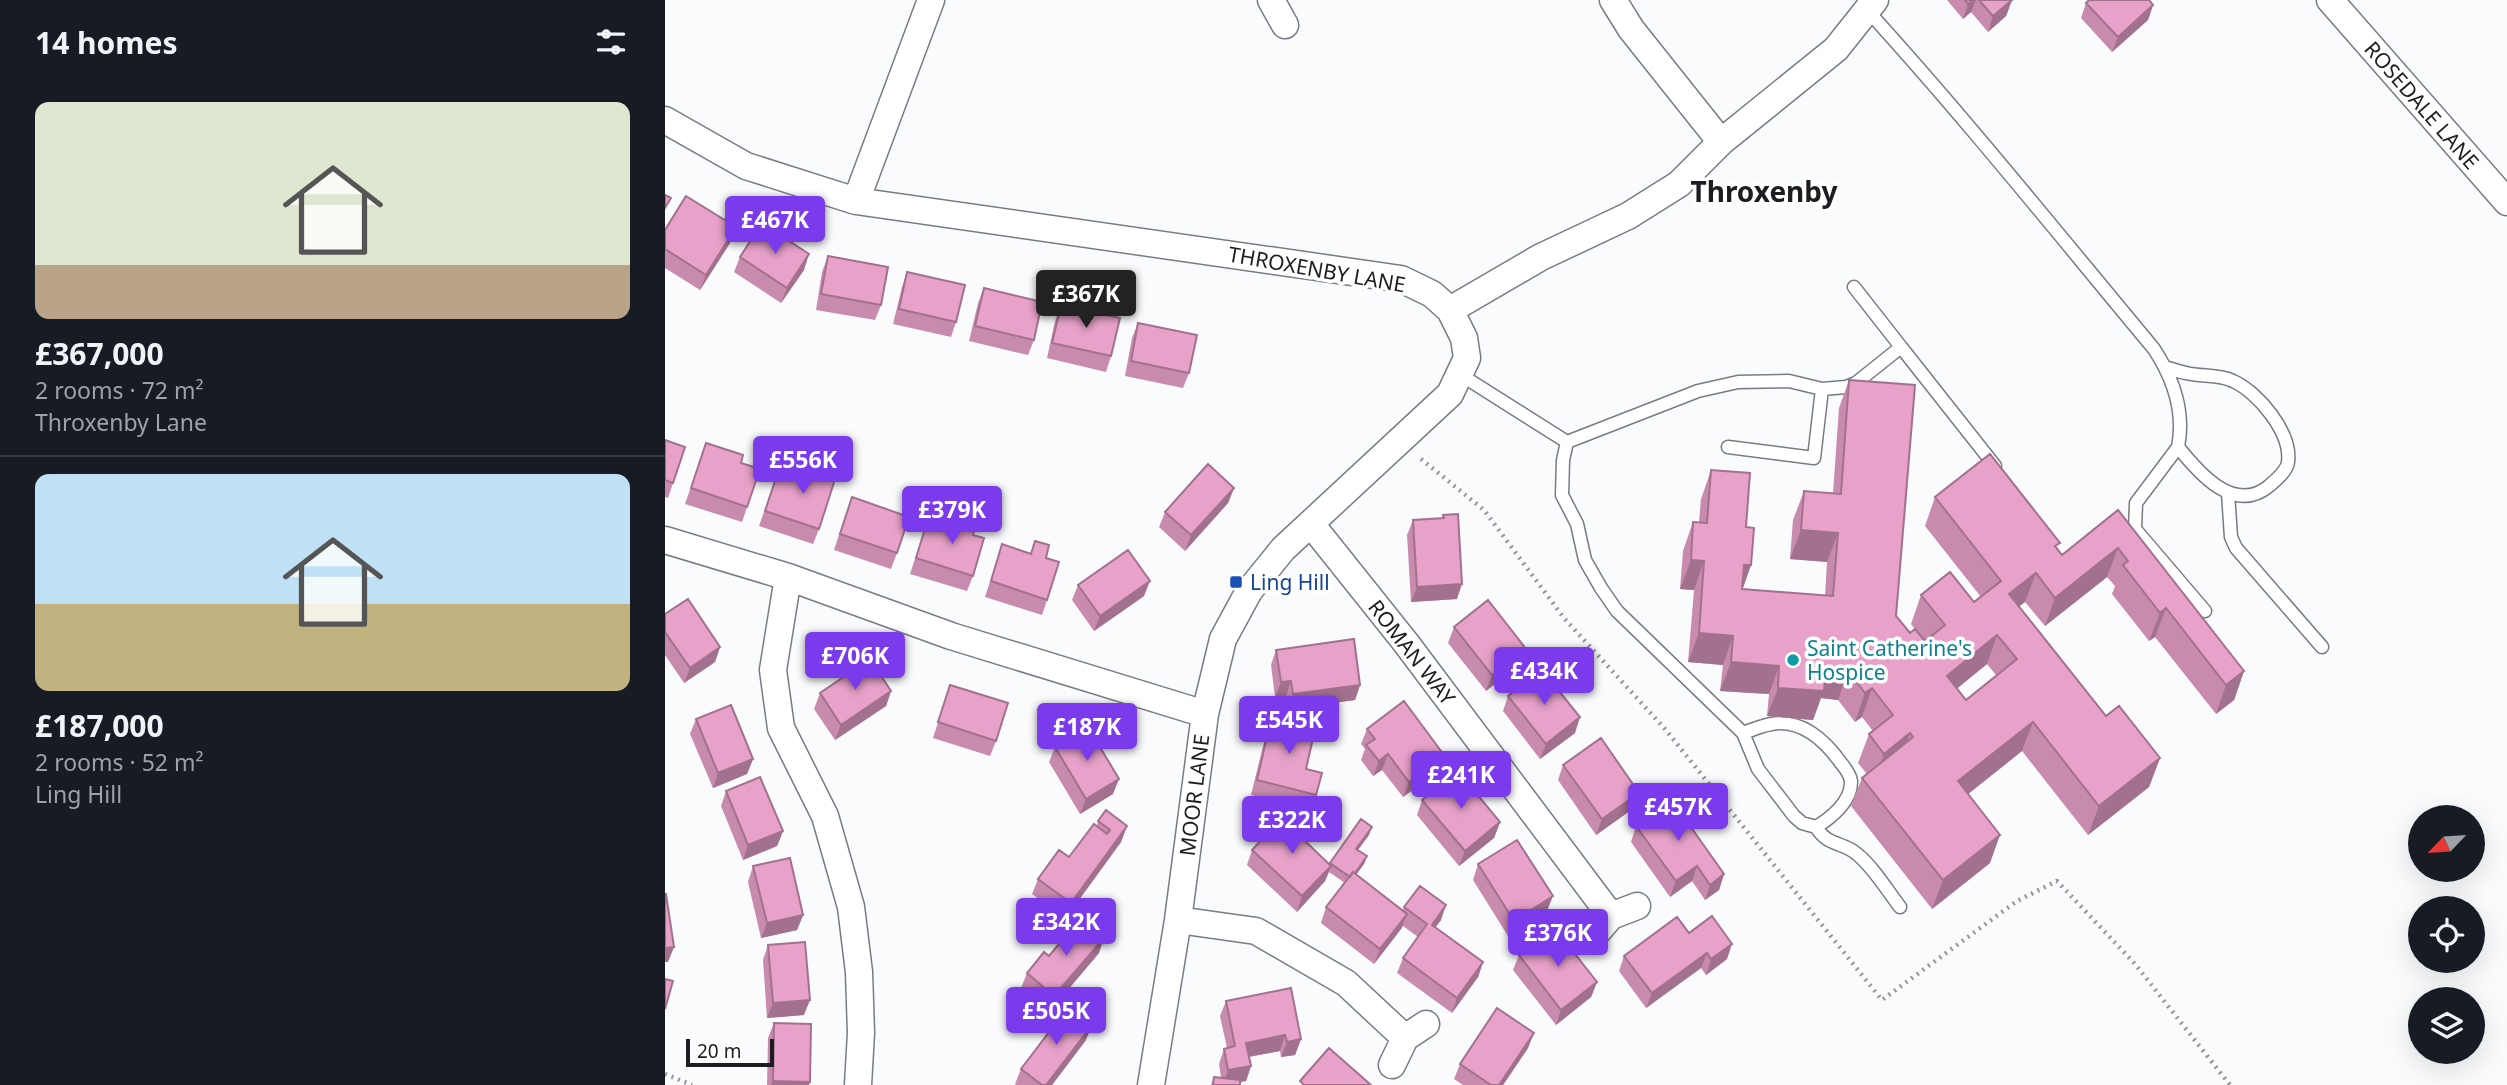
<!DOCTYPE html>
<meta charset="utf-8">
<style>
:root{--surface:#171b24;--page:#20242c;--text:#f1f3f6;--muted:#9ea1a6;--line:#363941;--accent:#7c3aed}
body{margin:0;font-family:"Noto Sans",sans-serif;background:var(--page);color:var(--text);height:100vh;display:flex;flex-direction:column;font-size:26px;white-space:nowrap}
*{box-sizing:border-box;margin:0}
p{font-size:23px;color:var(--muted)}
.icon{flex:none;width:38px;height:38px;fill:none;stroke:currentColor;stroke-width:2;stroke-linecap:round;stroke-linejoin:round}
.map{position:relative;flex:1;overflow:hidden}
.drawer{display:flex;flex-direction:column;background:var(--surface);width:665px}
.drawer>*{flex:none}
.needle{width:46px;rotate:245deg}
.tools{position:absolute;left:1743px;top:805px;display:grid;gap:14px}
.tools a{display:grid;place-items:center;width:77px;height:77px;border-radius:50%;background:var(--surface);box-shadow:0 7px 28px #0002;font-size:35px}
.scale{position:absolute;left:21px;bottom:18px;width:88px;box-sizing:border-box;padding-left:7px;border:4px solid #1b1d20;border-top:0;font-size:19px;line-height:24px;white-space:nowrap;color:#1b1d20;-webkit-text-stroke:5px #fff;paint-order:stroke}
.price{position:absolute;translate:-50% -60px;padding:0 16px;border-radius:7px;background:var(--accent);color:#fff;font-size:23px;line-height:46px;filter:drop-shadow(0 2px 4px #0008)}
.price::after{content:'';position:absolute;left:50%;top:42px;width:21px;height:16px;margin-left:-10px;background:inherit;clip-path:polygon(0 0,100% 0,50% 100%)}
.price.current{background:#222;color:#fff}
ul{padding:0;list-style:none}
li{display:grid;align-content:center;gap:14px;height:371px;padding:0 35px}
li+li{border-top:2px solid var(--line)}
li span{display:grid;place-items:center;height:217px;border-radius:14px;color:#555}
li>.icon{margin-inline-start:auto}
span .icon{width:126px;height:126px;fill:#fffc;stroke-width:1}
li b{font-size:30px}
h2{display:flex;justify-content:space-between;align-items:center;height:84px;padding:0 35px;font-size:30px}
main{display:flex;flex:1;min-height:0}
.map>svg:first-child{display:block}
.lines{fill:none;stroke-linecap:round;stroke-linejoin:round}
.lane-casing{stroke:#777c84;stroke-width:15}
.street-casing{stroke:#777c84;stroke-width:29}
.path{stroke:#959699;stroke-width:4.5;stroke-dasharray:2 5;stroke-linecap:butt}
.lane{stroke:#fff;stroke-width:12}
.street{stroke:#fff;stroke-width:26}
.wall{fill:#c88bae;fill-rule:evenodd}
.shaded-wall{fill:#a2718d}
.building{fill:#e8a2ca;stroke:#a2718d;stroke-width:2;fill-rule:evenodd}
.transit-dot{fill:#1a4fb4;stroke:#fff;stroke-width:2.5}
.culture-dot{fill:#0f9aa8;stroke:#fff;stroke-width:2.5}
.labels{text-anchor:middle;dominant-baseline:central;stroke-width:7;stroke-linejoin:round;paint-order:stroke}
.street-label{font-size:21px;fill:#1b1d20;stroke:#fff}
.transit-label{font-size:21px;fill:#164399;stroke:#fff;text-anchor:start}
.culture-label{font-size:21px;fill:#0d838f;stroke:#fff;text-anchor:start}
.district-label{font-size:28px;font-weight:bold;fill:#1b1d20;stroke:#fff}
</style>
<main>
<section class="drawer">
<h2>14 homes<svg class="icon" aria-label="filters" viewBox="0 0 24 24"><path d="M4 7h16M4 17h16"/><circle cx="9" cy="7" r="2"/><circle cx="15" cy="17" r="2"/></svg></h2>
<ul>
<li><span style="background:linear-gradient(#dfe7d0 75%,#b9a48a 0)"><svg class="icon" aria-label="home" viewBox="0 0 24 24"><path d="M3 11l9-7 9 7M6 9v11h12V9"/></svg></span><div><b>£367,000</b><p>2 rooms · 72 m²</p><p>Throxenby Lane</p></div></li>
<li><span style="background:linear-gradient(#bfe0f5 60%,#c2b280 0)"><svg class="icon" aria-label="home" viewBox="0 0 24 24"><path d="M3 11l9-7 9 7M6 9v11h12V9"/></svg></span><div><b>£187,000</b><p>2 rooms · 52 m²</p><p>Ling Hill</p></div></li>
</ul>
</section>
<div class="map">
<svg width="1842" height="1085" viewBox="0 0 1842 1085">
<rect width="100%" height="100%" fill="#fafbfd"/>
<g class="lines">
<!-- lane casing -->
<g class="lane-casing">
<path id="lane" d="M1202,10C1302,120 1394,235 1489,349C1508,378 1520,412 1513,447C1533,472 1569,515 1604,486C1611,480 1622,471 1623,462C1627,433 1593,392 1568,381C1554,374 1536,377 1521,373C1514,372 1507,369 1500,367
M1189,287L1236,347
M796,375L902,442
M1063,447L1149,458L1157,389
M1513,447L1471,503L1470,529L1540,611
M1563,493L1566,537L1571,548L1657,647
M1078,733C1090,729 1102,723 1115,723C1141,723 1161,742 1176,763C1180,768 1185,774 1186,781C1187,801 1166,818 1151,827L1137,823L1129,816L1093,769L1078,733L952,611L936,588L920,560L912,524L897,495L898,460L902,442L1033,391L1073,382L1124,381L1157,389L1181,387L1191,383L1236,347L1330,466
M1151,827C1163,847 1177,841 1192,854C1209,868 1222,890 1235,907"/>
</g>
<!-- street casing -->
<g class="street-casing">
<path id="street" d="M606,0L620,25
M948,0L966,29L1056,142
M1665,0L1842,202
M0,120L81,166L191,201L736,279L767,294L785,310L799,338L802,358L785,394L618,549L584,591L558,639L540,714L513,920L486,1085
M191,201L266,0
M785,310L876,257L963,216L1014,184L1056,142L1171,49L1210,0
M646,524L741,643L946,916
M0,540L123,577L286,636L540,714
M123,577L108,670L116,728L160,816L186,907L194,972L196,1033L193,1085
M513,920L591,931L681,983L740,1038
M933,931L946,916L972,906
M727,1065L740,1038L761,1024"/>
</g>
<!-- path -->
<path class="path" d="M756,459L819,510L899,618L1000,729L1217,1000L1352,901L1392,881L1470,964L1565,1085
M0,1074L27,1085"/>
<!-- lane -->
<use href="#lane" class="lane"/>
<!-- street -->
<use href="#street" class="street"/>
</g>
<!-- wall -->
<path class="wall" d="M1282,0H1347L1341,16L1323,32L1306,12L1298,19Z
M1421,3L1488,5L1483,20L1447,52L1416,18Z
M71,227L65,243L35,290L0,268V230Z
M163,256L216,305L210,320L151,310L157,272Z
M75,257L139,270L116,303L69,272Z
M242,272L291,322L286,337L228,324L237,287Z
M319,288L369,340L363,355L304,341L313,303Z
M396,305L446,356L441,372L382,358L390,321Z
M473,323L524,373L518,388L460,376L467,338Z
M1184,380L1231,616L1245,633H1253L1246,624L1256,595L1309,602L1316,597L1260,526L1270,497L1393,549L1397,555L1453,510L1579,671L1569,700L1551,714L1490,637L1484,641L1447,594L1450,586L1442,577L1380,626L1360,602L1354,606L1441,716L1495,758L1484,787L1423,835L1357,751L1303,794L1325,863L1267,909L1186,806L1197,778L1202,774L1193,763L1204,734L1208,731L1197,717L1190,722L1173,700L1156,698L1148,720L1102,716L1104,694L1055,691L1058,665L1023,662L1029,590L1015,589L1018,551L1028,522H1034L1036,499L1046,470L1081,527L1086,565L1077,589L1160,596L1162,562L1125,559L1128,520L1139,491L1168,493L1174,408ZM1322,664L1331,675L1301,700L1292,688Z
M0,440L8,483L3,498L0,497Z
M41,443L76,463L82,507L77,522L20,504Z
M148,462L154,529L148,544L94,526L112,475L140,484Z
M569,488L563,503L520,551L494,527L500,512Z
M181,513L232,553L226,569L169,550Z
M294,513L308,576L302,591L245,574L262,522L288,530Z
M778,515L792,599L746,602L742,535L748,520L777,518Z
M337,544L381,558L382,600L377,615L320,597Z
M413,585L479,596L429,631L407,600Z
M0,614L55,647L50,662L19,683L0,655Z
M789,627L855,664L821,691L783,643Z
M611,650L695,685L690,700L623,709L621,696L610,697L606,665Z
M285,685L331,741L325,756L268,738Z
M226,691L221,706L170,740L149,709L155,693Z
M843,696L910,733L875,759L838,711Z
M607,715L641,769L651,795L646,810L586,795L602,730Z
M31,719L88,759L82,774L48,788L25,734Z
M702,729L779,755L774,771L738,797L717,770L708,776L696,760L700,749L696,744Z
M390,747L448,794L415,814L384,762Z
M898,765L969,808L931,835L893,780Z
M61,791L118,831L112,846L78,860L56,806Z
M757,800L835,822L829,838L794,866L752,815Z
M1020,819L1059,874L1054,890L1040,900L1027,881L1005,897L966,842L971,826Z
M433,821L462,826L456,842L400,919L367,894L373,879L404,857L432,826Z
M631,828L646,832L642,843L664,864L704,835L693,850L702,856L699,864L691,874L738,910L739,907L776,920L770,927L818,962L813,977L787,1013L732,973L738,958L753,937L738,926L736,929L709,964L656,923L661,907L680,883L664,872L660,881L632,912L582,865L587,850Z
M813,864L882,911L843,936L808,880Z
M88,866L138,915L132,930L96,938L83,882Z
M1024,933L1062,959L1041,975L1036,968L981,1008L954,971L959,956Z
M103,945L139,1015L102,1018L98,960Z
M434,953L384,1012L356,988L362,973L384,956Z
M854,955L932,982L926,997L891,1025L848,970Z
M561,1001L636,1039L630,1055L616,1057L615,1051L584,1057L586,1066L581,1081L575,1082V1085H546L549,1077H556L554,1064L559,1049L562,1048L555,1016Z
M109,1023L144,1085H102L103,1038Z
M421,1040L387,1085H351L350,1084L356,1069Z
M863,1048L838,1085H798L789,1079L795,1064Z"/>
<!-- shaded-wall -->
<path class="shaded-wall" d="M1308,0H1311L1306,12L1298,19L1303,4Z
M1347,0L1341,16L1323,32L1328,16Z
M1488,5L1483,20L1447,52L1453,37Z
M71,227L65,243L35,290L41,275Z
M144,254L139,270L116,303L122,288Z
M569,488L563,503L520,551L526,535Z
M1136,530L1173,533L1162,562L1125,559Z
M1453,548L1442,577L1380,626L1390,598Z
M1026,560L1039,561L1029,590L1015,589Z
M1079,565H1086L1076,594Z
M1371,573L1360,602L1334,622L1344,594Z
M485,581L479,596L429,631L435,616Z
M797,584L792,599L746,602L752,587Z
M1501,608L1490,637L1484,641L1495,613Z
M1034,633L1068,636L1058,665L1023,662Z
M1332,635L1322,664L1272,705L1282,676Z
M55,647L50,662L19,683L25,668Z
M861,649L855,664L821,691L827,675Z
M1066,662L1114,666L1104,694L1055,691Z
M1161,669L1183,671L1173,700L1156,698L1148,720L1102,716L1113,688Z
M1579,671L1569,700L1551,714L1561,685Z
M626,681L621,696L610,697L616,682Z
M695,685L690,700L623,709L628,694Z
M1207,688L1197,717L1190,722L1200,693Z
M226,691L221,706L170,740L176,725Z
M915,717L910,733L875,759L881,744Z
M1368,722L1357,751L1283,810L1293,781Z
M1245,733L1234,762L1209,783L1219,754Z
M723,754L717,770L708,776L714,761Z
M779,755L774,771L738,797L744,782Z
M1495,758L1484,787L1423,835L1434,806Z
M88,759L82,774L48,788L53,773Z
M454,779L448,794L415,814L421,799Z
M974,793L969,808L931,835L937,819Z
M1024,808L1018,823L1016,813Z
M835,822L829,838L794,866L800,851Z
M462,826L456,842L400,919L406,903Z
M707,827L704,835L688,856L691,849Z
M118,831L112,846L78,860L83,845Z
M646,832L641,847L639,840Z
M1335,835L1325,863L1267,909L1278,880Z
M702,856L699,864L683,886L686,878Z
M666,866L660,881L632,912L637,896Z
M1032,866L1027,881L1005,897L1011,881Z
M1059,874L1054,890L1040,900L1045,885Z
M888,896L882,911L843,936L849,921Z
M781,905L776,920L761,940L767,925Z
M742,914L736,929L709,964L715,949Z
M138,915L132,930L96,938L102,923Z
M439,938L434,953L384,1012L389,996Z
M1067,944L1062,959L1041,975L1046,959Z
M9,947L3,962H0V948Z
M1042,953L1036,968L981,1008L987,993Z
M818,962L813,977L787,1013L792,998Z
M932,982L926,997L891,1025L896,1010Z
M145,1000L139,1015L102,1018L108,1003Z
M427,1025L421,1040L387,1085H381Z
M869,1033L863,1048L838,1085H834Z
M620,1035L615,1051L576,1058L581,1043Z
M636,1039L630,1055L616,1057L622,1042Z
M586,1066L581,1081L558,1085L563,1070Z
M108,1081L145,1082L144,1085H106Z"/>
<!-- building -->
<path class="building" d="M1300,0H1308L1303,4Z
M1314,0H1347L1328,16Z
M1424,0H1484L1488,5L1453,37L1421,3Z
M0,195L6,198L0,208Z
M21,196L71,227L41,275L0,249V230Z
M97,223L144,254L122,288L75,257Z
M163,256L223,267L216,305L156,294Z
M242,272L300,285L291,322L234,309Z
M319,288L377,302L369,340L310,326Z
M396,305L455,318L446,356L387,343Z
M473,323L532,335L524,373L466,361Z
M1184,380L1250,385L1231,616L1245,633L1250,629L1260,641L1280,625L1256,595L1285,572L1309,602L1336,581L1270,497L1325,454L1395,543L1390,546L1397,555L1453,510L1579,671L1561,685L1501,608L1495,613L1458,565L1463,561L1453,548L1390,598L1371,573L1344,594L1441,716L1454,706L1495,758L1434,806L1368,722L1293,781L1335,835L1278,880L1197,778L1248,737L1245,733L1219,754L1204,734L1228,715L1207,688L1200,693L1183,671L1161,669L1159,691L1113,688L1114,666L1066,662L1068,636L1034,633L1039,561L1026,560L1028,522L1042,523L1046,470L1085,473L1081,527L1089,528L1086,565H1079L1077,589L1168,596L1173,533L1136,530L1139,491L1176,494ZM1332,635L1352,659L1301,700L1282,676Z
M0,440L20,447L8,483L0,480Z
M41,443L78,455L76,463L95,469L82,507L26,488Z
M148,462L173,470L154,529L100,511L112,475L141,484Z
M543,464L569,488L526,535L500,512Z
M187,497L244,517L232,553L175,534Z
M294,513L313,519L308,535L319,538L308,576L251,558L262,522L289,530Z
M793,514L797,584L752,587L748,520L779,518L778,515Z
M370,541L384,545L381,558L394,562L382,600L326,581L337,544L366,554Z
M463,550L485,581L435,616L413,585Z
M23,599L55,647L25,668L0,632V614Z
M823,600L861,649L827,675L789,627Z
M689,639L695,685L628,694L626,681L616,682L611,650Z
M205,659L226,691L176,725L155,693Z
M877,670L915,717L881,744L843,696Z
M285,685L343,703L331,741L273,722Z
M739,701L779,755L744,782L723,754L714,761L701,745L710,739L702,729Z
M66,705L88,759L53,773L31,719Z
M607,715L651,725L641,769L657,773L651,795L592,780Z
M423,727L454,779L421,799L390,747Z
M936,738L974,793L937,819L898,765Z
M792,770L835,822L800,851L757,800Z
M95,777L118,831L83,845L61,791Z
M1015,795L1024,808L1016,813L1059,874L1045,885L1032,866L1011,881L971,826Z
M441,810L462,826L406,903L373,879L394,850L404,857L429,824L442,834L445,830L433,821Z
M619,816L631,828L636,823L646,832L639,840L666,866L637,896L587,850Z
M696,819L707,827L691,849L702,856L690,873L688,872L685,877L665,863Z
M852,840L888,896L849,921L813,864Z
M125,858L138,915L102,923L88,866Z
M688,872L742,914L715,949L661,907Z
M755,886L781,905L767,925L818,962L792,998L738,958L762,924L739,907Z
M0,894H1L9,947L0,948Z
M1047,916L1067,944L1046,959L1042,953L987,993L959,956L1012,917L1024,933Z
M416,918L439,938L389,996L362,973L379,952L384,956Z
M889,927L932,982L896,1010L854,955Z
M140,942L145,1000L108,1003L103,945Z
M0,979L8,981L0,1009Z
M626,988L636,1039L622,1042L620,1035L581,1043L586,1066L563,1070L559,1049L570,1046L561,1001Z
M403,1007L427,1025L381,1085H377L356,1069Z
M832,1008L869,1033L834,1085H826L795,1064Z
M109,1023L146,1024L145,1082L108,1081Z
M664,1048L706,1085H639L635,1081Z
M549,1077L575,1080V1085H548Z"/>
<!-- markers -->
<rect class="transit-dot" x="564" y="575" width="14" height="14" rx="3.5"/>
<circle class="culture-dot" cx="1128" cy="660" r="7"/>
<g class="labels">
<!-- street labels -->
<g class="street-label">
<text transform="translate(1757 105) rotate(49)">ROSEDALE LANE</text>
<text transform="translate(652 269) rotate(10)">THROXENBY LANE</text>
<text transform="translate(747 652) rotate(52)">ROMAN WAY</text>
<text transform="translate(529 795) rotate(-83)">MOOR LANE</text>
</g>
<!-- transit labels -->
<g class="transit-label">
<text x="585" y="582">Ling Hill</text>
</g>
<!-- culture labels -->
<g class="culture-label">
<text x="1142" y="648">Saint Catherine's<tspan x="1142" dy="24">Hospice</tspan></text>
</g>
<!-- district labels -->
<g class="district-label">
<text x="1099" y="191">Throxenby</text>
</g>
</g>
</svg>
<div class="tools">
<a><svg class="needle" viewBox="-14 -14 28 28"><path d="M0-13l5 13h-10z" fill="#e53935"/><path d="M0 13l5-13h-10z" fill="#9ea1a6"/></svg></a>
<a><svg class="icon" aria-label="locate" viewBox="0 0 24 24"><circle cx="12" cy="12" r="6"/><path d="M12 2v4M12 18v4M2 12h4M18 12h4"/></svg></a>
<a><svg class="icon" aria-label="layers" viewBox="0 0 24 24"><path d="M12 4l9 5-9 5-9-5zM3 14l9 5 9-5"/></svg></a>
</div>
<div class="scale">20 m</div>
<b class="price" style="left:110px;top:256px">£467K</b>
<b class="price current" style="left:421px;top:330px">£367K</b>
<b class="price" style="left:138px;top:496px">£556K</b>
<b class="price" style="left:287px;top:546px">£379K</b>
<b class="price" style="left:190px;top:692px">£706K</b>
<b class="price" style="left:879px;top:707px">£434K</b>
<b class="price" style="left:624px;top:756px">£545K</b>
<b class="price" style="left:422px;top:763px">£187K</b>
<b class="price" style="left:796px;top:811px">£241K</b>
<b class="price" style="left:1013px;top:843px">£457K</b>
<b class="price" style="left:627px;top:856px">£322K</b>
<b class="price" style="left:401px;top:958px">£342K</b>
<b class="price" style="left:893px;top:969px">£376K</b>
<b class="price" style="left:391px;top:1047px">£505K</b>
</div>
</main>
